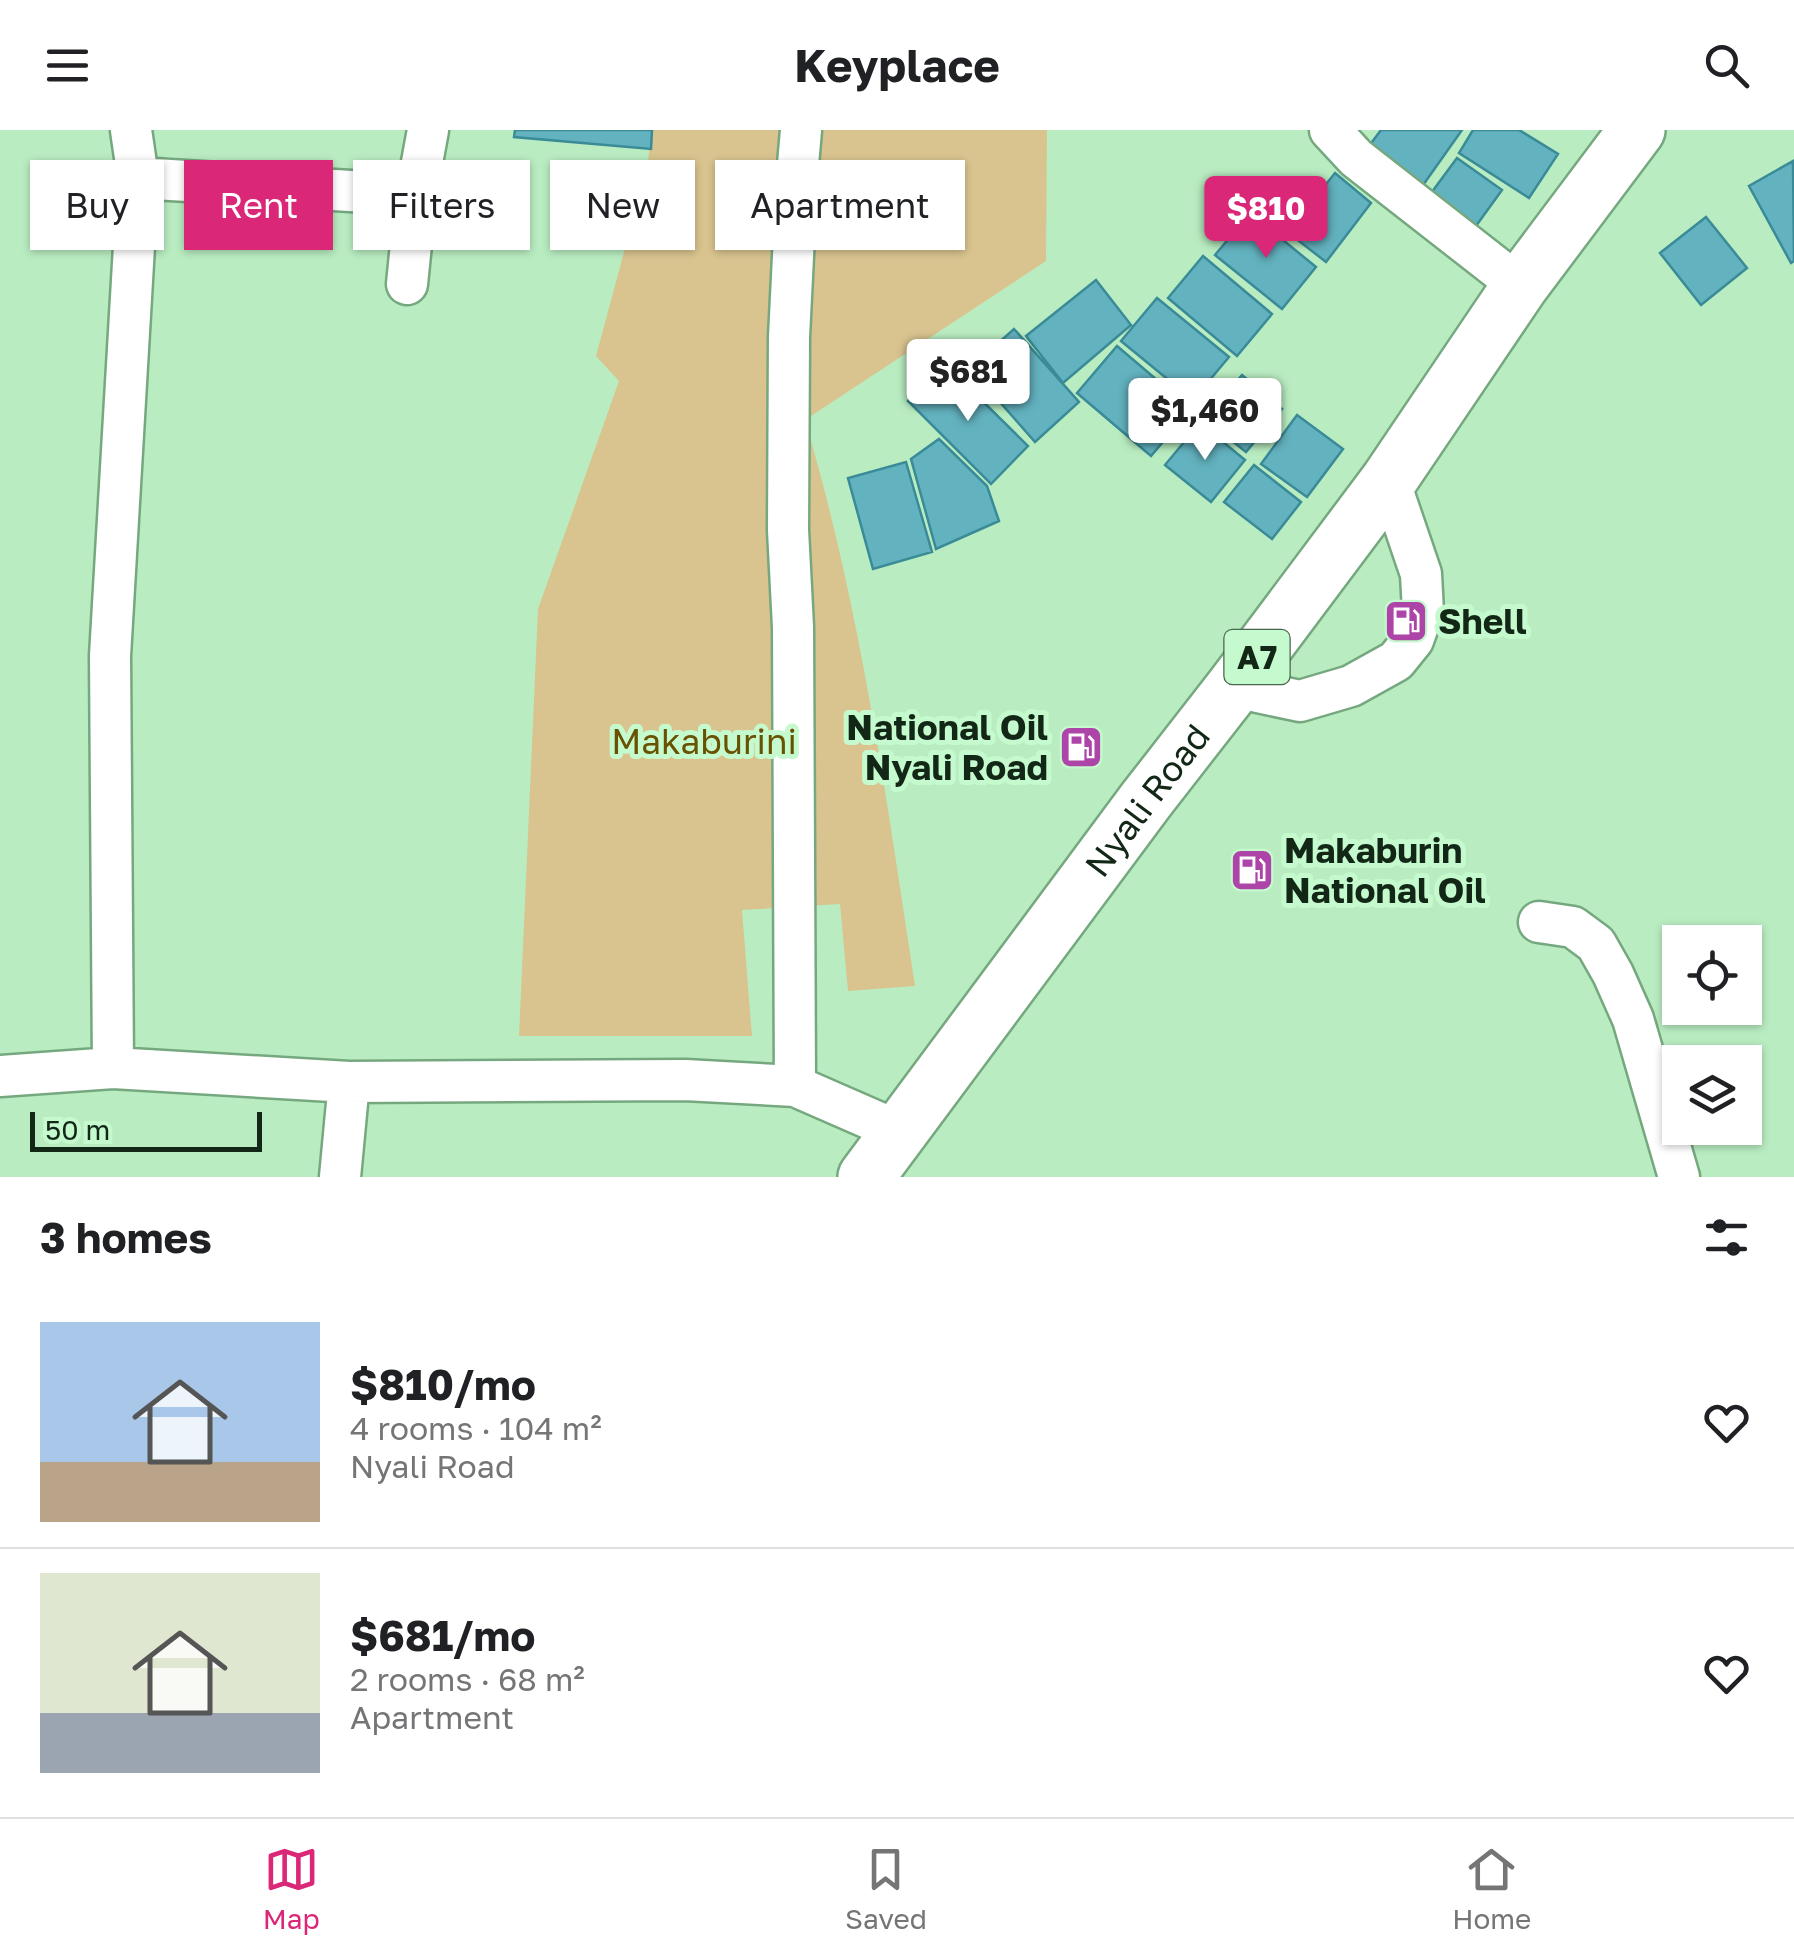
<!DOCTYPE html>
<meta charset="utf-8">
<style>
:root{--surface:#fff;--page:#f2f2f2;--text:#202124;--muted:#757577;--line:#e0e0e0;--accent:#db2777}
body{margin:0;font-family:"Golos Text",sans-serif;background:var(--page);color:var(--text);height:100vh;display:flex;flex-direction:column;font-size:38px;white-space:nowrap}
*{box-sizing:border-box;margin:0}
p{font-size:32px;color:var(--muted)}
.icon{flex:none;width:55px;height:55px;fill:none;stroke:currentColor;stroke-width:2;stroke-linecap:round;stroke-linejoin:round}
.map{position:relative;height:1047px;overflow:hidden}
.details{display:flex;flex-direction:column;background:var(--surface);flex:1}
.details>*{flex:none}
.top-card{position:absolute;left:30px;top:30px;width:1000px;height:90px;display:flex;gap:20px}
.tools{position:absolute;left:1662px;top:795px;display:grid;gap:20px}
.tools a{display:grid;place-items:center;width:100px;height:100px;border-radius:0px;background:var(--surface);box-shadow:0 2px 8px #0004;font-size:50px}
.scale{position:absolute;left:30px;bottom:25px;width:232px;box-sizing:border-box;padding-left:10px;border:5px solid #132717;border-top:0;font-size:28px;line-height:35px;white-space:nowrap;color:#132717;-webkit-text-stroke:8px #c5face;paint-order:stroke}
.price{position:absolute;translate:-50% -85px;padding:0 22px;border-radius:10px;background:#fff;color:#222;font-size:32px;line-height:65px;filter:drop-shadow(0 2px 5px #0008)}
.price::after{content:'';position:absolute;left:50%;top:60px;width:30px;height:22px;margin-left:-15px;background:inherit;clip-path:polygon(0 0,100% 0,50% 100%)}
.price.selected{background:var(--accent);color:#fff}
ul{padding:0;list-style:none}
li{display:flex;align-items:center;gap:30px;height:250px;padding:0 40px}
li+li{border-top:2px solid var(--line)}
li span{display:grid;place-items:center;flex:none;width:280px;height:200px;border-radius:0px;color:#555}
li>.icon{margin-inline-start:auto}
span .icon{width:120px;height:120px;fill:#fffc;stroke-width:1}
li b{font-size:42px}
h2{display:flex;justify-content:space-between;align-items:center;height:120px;padding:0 40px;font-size:42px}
.chip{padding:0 35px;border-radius:0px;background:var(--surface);box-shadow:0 2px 8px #0004;font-size:35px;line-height:90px}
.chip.selected{background:var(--accent);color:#fff}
header{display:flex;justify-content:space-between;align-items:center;height:130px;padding:0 40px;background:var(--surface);font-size:45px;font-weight:700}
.menu{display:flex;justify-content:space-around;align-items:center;height:140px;border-top:2px solid var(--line);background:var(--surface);font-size:28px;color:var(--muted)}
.menu a{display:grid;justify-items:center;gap:5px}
.menu .selected{color:var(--accent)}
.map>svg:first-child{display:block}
.green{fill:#d9c48f}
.building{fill:#63b2bf;stroke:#3a8b97;stroke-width:2.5}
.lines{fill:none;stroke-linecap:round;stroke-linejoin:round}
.minor-casing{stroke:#76a87f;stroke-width:45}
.highway-casing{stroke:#76a87f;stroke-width:60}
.minor{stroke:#fff;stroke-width:40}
.highway{stroke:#fff;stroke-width:55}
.labels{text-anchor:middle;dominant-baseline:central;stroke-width:10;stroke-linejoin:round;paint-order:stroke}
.shield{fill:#c5face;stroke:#48664e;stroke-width:2.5}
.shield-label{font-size:32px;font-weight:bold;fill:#132717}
.poi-label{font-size:35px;font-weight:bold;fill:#132717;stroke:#c5face;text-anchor:start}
.park-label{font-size:35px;fill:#685100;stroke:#c5face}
.street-label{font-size:35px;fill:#132717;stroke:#c5face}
</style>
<header><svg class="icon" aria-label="menu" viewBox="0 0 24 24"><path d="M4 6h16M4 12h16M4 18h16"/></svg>Keyplace<svg class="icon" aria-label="search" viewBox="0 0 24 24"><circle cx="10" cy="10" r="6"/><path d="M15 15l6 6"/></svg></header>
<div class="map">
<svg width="1794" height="1047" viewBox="0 0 1794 1047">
<rect width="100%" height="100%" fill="#b9edc1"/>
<!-- green -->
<path class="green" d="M651,0H1047L1046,131L805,290C860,475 886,666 915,856L848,861L840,774L742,780L752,906H519L538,479L619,251L596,226L648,33Z"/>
<!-- building -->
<path class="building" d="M515,0H652L651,19L514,7Z
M1381,0H1462L1421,58L1366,20Z
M1473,0H1519L1558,24L1529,68L1459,23Z
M1457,28L1502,60L1468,107L1423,74Z
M1793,31L1794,131L1791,133L1749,56Z
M1335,43L1371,73L1326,132L1272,90L1288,67L1307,78Z
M1250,83L1316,137L1282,179L1215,125Z
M1706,87L1747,138L1701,175L1660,123Z
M1203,126L1272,184L1237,226L1168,168Z
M1096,150L1131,195L1063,253L1026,206Z
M1157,168L1229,227L1193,270L1121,211Z
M1014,199L1079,272L1035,312L970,238Z
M1117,216L1191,279L1151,326L1077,263Z
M945,234L1028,316L991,354L908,271Z
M1242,245L1282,279L1246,322L1205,289Z
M1297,285L1343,319L1307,367L1261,334Z
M1200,293L1245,330L1211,372L1165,335Z
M939,309L987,356L999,391L936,419L911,329Z
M906,332L932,422L873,439L848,348Z
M1254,335L1301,372L1272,409L1224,372Z"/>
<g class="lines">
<!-- minor casing -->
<g class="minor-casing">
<path id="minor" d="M131,0L138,48L110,526L113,938L349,952L685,950L795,956L898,1001
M1330,0L1356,28L1520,156
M138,48L416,65
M407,154L416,65L428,0
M1234,557L1300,571L1351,556L1396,531L1413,510L1423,482L1421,444L1389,350
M1539,792L1573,797L1596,814L1613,844L1633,889L1679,1047
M0,946L113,938
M795,956L793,497L788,400L789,207L797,46L801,0
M340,1047L349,952"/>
</g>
<!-- highway casing -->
<g class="highway-casing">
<g id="highway">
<path id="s1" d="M866,1047L1146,670L1234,557L1389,350L1520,156L1637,0"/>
</g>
</g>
<!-- minor -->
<use href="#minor" class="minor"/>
<!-- highway -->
<use href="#highway" class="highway"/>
</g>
<!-- icons -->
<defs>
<g id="fuel-square" transform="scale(2.25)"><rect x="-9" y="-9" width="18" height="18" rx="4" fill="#ad45a8" stroke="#c5face"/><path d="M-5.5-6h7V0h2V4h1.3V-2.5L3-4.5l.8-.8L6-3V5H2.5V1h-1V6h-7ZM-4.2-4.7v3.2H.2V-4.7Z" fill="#fff"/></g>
</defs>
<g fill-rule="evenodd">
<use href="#fuel-square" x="1406" y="491"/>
<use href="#fuel-square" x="1081" y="617"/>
<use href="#fuel-square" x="1252" y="740"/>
</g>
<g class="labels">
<!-- shield labels -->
<rect class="shield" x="1224.5" y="500" width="65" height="54" rx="8"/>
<g class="shield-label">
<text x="1257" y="527">A7</text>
</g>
<!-- poi labels -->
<g class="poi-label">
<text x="1438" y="491">Shell</text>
<text x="1048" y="597" text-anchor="end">National Oil<tspan x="1048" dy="40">Nyali Road</tspan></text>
<text x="1284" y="720">Makaburin<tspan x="1284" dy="40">National Oil</tspan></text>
</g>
<!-- park labels -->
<g class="park-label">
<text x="704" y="611">Makaburini</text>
</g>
<!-- street labels -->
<g class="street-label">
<text stroke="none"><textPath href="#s1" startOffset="470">Nyali Road</textPath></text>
</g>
</g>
</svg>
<div class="tools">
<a><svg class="icon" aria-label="locate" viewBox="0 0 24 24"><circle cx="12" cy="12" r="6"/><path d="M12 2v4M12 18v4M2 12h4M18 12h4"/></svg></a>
<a><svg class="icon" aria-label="layers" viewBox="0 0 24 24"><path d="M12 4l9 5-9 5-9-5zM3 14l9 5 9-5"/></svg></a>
</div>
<div class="scale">50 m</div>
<b class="price selected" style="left:1266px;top:131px">$810</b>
<b class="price" style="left:968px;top:294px">$681</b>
<b class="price" style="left:1205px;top:333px">$1,460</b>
<div class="top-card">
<a class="chip">Buy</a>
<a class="chip selected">Rent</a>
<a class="chip">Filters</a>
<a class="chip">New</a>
<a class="chip">Apartment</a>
</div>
</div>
<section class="details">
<h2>3 homes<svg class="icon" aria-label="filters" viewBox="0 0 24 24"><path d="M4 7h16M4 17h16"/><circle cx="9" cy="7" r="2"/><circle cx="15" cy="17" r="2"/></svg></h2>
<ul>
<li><span style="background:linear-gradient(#a9c7e8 70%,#b9a48a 0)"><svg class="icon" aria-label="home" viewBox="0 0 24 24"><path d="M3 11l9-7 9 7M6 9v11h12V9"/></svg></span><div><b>$810/mo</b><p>4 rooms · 104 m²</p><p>Nyali Road</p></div><svg class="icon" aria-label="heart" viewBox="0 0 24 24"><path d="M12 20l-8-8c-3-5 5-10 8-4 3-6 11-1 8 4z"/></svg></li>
<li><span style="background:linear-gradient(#dfe7d0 70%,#9aa5b1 0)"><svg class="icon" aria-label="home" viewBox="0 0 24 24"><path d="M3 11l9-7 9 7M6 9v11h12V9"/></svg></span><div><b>$681/mo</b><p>2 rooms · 68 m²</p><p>Apartment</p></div><svg class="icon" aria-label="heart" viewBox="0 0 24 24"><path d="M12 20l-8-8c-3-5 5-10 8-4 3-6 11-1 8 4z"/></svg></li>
</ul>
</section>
<nav class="menu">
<a class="selected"><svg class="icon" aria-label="map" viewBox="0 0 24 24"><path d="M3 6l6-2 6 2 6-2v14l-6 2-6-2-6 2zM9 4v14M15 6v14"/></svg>Map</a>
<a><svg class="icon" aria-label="saved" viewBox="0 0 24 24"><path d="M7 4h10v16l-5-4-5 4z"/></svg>Saved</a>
<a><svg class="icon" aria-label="home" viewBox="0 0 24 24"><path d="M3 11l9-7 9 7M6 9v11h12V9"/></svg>Home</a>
</nav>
